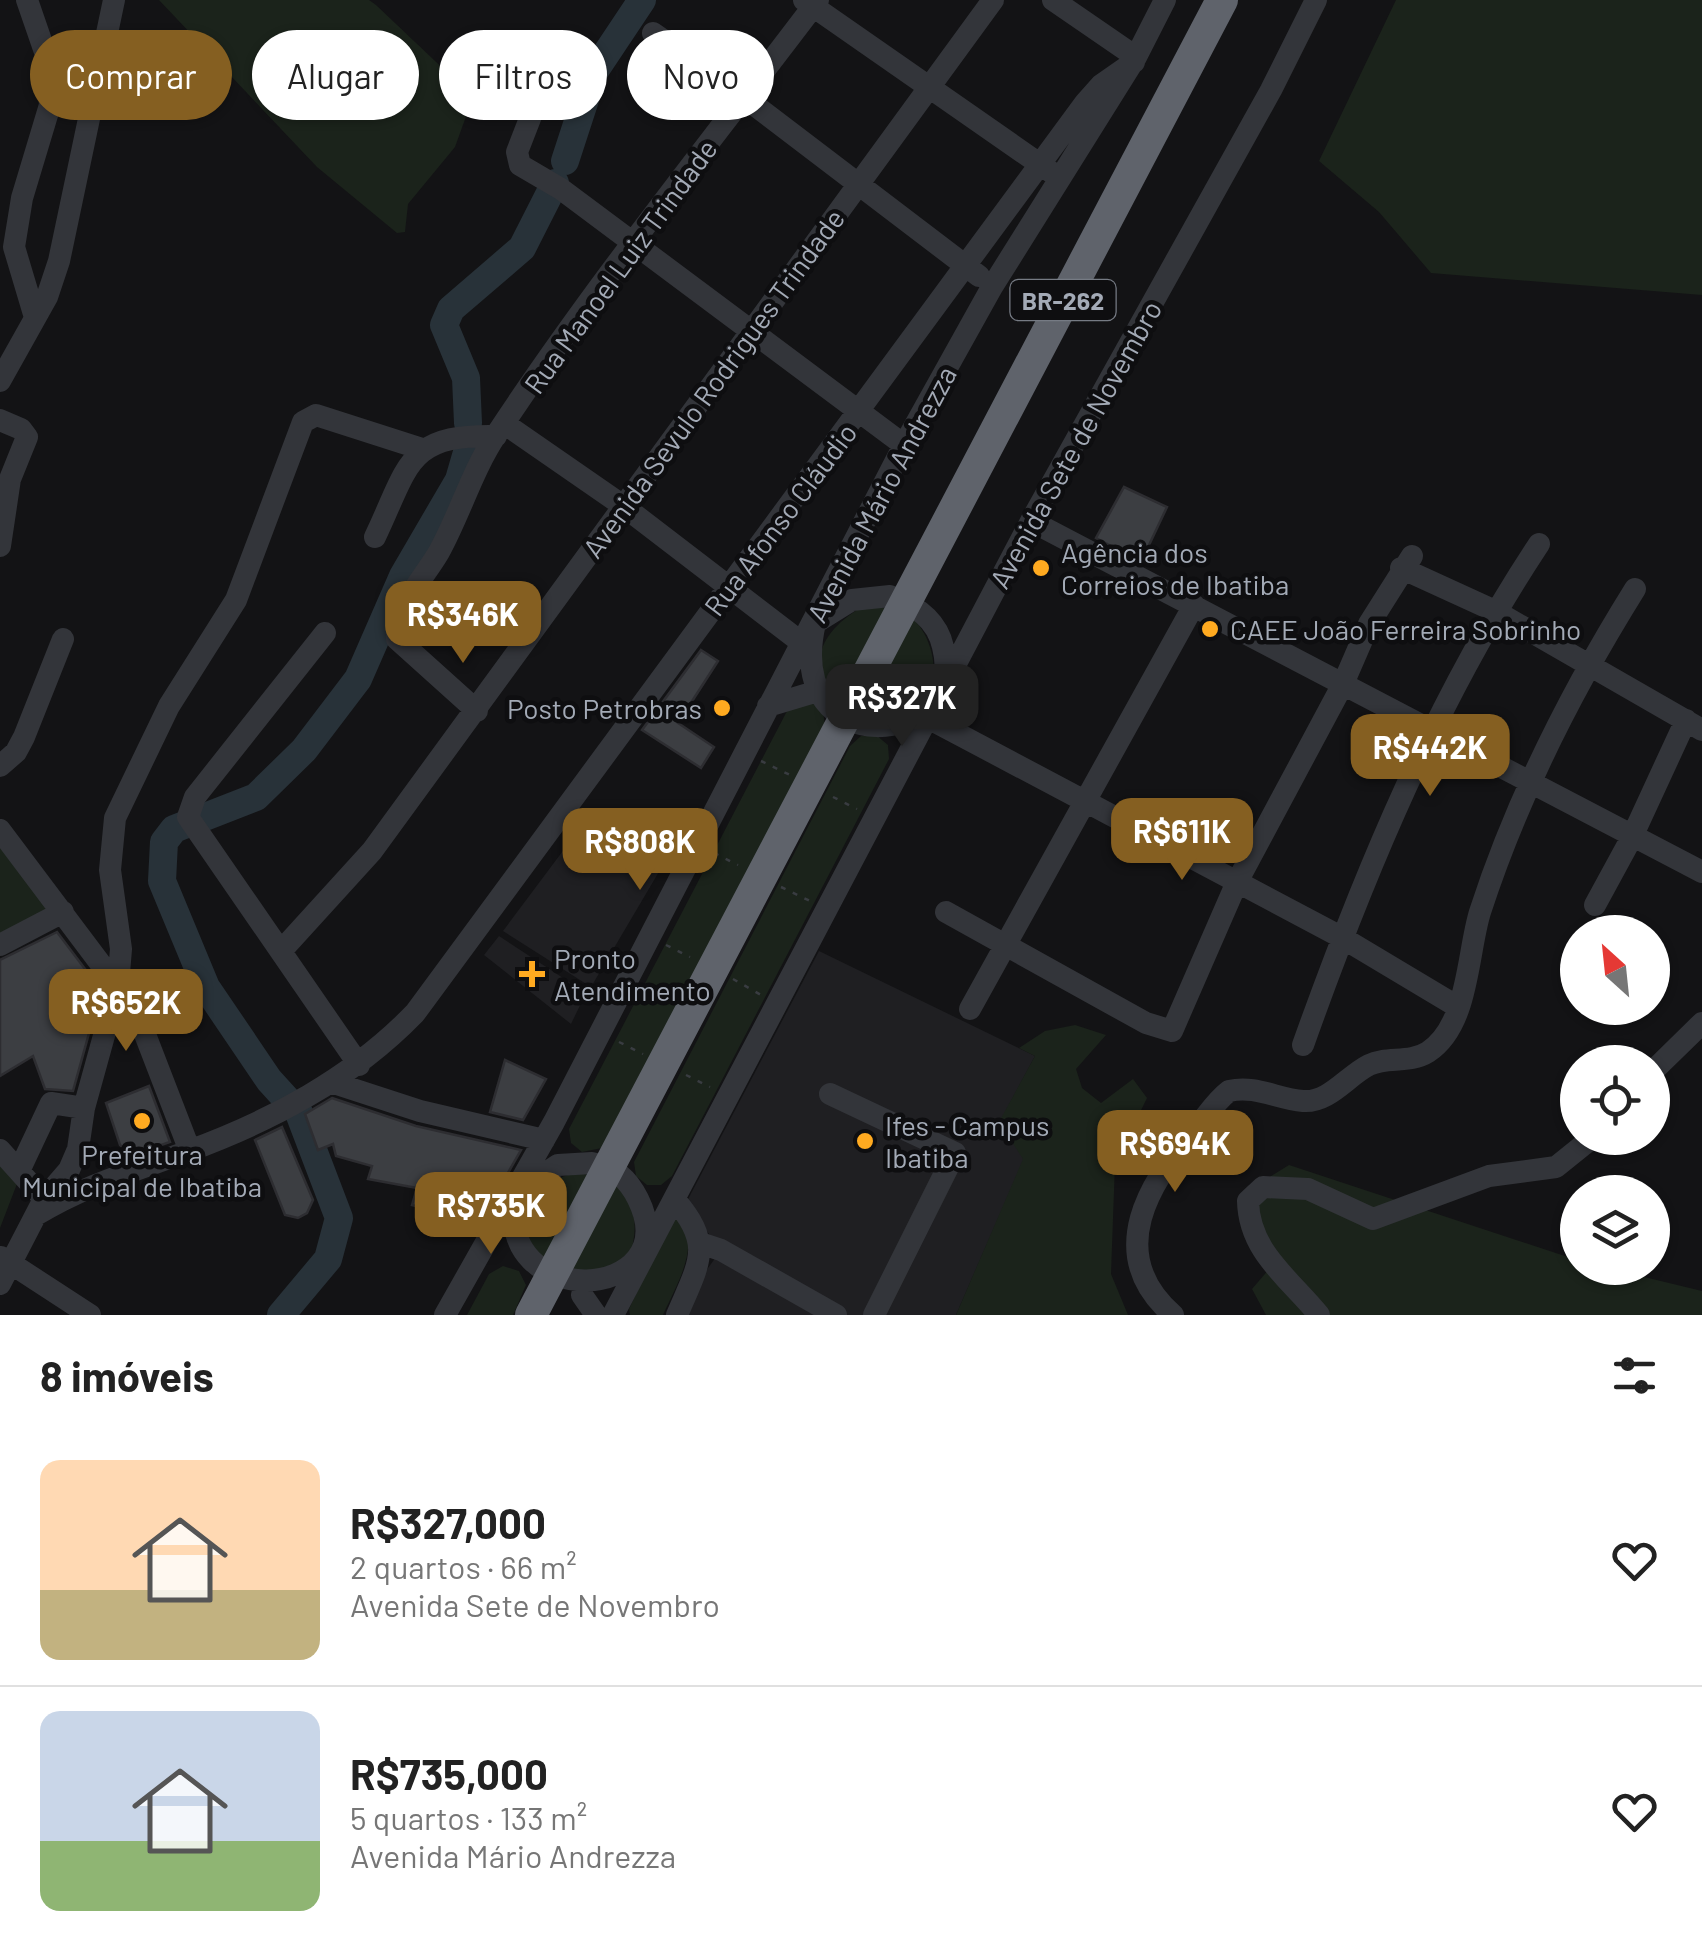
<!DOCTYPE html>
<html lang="pt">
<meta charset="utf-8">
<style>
:root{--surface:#fff;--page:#f2f2f2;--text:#222;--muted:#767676;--line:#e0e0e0;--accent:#855f21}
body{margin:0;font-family:Barlow,sans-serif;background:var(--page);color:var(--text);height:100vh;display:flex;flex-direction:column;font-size:38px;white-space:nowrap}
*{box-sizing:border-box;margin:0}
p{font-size:32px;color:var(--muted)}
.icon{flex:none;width:55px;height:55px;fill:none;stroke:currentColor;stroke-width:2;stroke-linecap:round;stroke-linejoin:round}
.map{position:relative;height:1315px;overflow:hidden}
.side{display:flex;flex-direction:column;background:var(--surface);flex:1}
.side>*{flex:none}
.guide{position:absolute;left:30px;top:30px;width:1000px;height:90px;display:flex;gap:20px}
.needle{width:65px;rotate:333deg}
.fabs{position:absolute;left:1560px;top:915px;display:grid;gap:20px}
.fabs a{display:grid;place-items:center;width:110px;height:110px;border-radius:50%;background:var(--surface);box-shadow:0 2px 8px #0004;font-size:50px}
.price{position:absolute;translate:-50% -85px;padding:0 22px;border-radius:20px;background:var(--accent);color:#fff;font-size:32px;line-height:65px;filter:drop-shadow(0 2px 5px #0008)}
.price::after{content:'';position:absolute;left:50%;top:60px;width:30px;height:22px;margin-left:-15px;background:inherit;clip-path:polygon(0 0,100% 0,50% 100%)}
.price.current{background:#222;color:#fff}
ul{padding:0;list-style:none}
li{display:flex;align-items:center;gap:30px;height:250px;padding:0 40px}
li+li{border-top:2px solid var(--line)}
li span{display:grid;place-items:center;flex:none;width:280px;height:200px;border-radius:20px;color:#555}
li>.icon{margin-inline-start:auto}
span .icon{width:120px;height:120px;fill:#fffc;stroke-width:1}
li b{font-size:42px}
h2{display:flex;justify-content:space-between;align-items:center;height:120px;padding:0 40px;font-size:42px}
.chip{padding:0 35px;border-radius:45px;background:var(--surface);box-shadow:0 2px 8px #0004;font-size:35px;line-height:90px}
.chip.current{background:var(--accent);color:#fff}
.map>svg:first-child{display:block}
.built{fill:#1f1f22}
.green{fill:#1b231b}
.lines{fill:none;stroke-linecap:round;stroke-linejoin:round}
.river{stroke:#283239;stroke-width:28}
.building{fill:#3c3e42;stroke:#2d2d31;stroke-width:2.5}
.path{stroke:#393c41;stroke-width:2.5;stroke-dasharray:5 8;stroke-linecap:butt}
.minor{stroke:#33353a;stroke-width:22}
.highway{stroke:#5f636b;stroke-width:32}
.poi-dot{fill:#ffaa20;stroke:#0e0e10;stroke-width:4}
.labels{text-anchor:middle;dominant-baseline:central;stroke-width:9;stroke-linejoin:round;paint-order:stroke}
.shield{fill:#0e0e10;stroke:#767b84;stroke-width:2.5}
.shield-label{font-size:25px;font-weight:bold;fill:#a3aab6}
.street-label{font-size:28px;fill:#a3aab6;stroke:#0e0e10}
.poi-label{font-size:28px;fill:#a3aab6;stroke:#0e0e10;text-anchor:start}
</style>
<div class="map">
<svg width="1702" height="1315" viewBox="0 0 1702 1315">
<rect width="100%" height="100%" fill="#131315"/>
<!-- built -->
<path class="built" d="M589,816L660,870L591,987L503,931Z
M499,936L586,993L571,1024L484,955Z
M819,951L1035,1056L1000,1122L1024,1159L956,1315H684L698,1282L721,1250L686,1203Z"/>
<!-- green -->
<path class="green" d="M159,0H369L376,5L473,97L455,147L408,204L405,232L397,233L317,167Z
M1396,0H1702V295L1431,273L1379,212L1319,161Z
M862,607L893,608L840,705C803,665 821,631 862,607Z
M911,617C939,641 947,703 900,714C888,717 873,715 860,715Z
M811,702L823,711L825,726L602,1148L582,1152L571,1143L569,1129L786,713L790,707Z
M876,735L888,745L889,759L672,1176L661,1185H647L636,1176L634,1162L850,746L861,736Z
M0,838L55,910L0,940Z
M1075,1025L1106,1035L1076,1069L1082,1088L1101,1103L1133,1079L1147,1098L1115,1163L1111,1274L1128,1315H956L1023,1159L999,1122L1035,1056L1019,1048L1045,1031Z
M0,1154L20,1176L0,1228Z
M1289,1165L1577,1260L1578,1268H1607L1702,1291V1315H1266L1252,1289L1270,1268L1245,1192Z
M576,1173L598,1176L544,1273C539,1265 528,1254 525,1245C515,1209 542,1179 576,1173Z
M614,1184C640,1206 637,1231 629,1261L562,1281Z
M675,1210C705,1241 677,1283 663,1315H630L629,1309Z
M503,1266L519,1271L526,1285L513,1315H467L489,1274Z"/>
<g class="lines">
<!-- river -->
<path class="river" d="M565,161L594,72L642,0
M468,423L466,378L444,325L451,309L522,248L555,183
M281,1315L328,1259L339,1218L299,1113L269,1080L206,987L162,881L164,842L174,829L256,797L304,750L358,679L403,576L459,480L470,442"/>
</g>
<!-- building -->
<path class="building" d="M1124,487L1167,507L1141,562L1096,538Z
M701,650L718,661L678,723L714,747L701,768L642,730Z
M57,932L101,990L73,1091L45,1089L33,1056L0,1076V960Z
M505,1060L546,1079L523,1120L490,1112Z
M149,1086L170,1142L132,1155L120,1145L106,1103Z
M332,1098L416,1126L521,1150L488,1208L435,1181L428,1209L412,1205L417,1188L368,1179L372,1166L336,1156L333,1144L318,1150L305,1114Z
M282,1127L313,1200L307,1213L298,1218L285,1215L255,1140Z"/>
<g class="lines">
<!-- path -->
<path class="path" d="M761,761L790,775
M833,797L857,809
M714,853L738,865
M781,887L810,901
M666,945L690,957
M733,979L761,995
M619,1042L643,1054
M686,1075L710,1087
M545,1193L557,1212"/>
<!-- minor -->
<path class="minor" d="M27,0L46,55L50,105L22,198L14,247L34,314
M804,0L1051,172
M1053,0L1136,57
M653,33L744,97L979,276
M536,103L517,152L520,165L561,189L904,445
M0,381L47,297L59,261L114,0
M0,420L21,429L27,437L10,479L0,546
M505,424L622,505L802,643
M1031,521L1702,872
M375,537C409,466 406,434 496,436
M1401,568L1495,611L1702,730
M890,596C915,605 937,619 943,647C969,748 782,765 815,623L852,600Z
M325,633L195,797L188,817L359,1065
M768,706L818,691
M477,711L397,639C395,607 424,578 439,552C460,514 472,471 496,435C595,285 709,144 818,0
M928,718L1341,937L1458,1007
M0,766L16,752L24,737L63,639
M0,830L136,1011L190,1151
M1595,905L1632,837L1686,720
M946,912L1146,1023L1172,1031L1237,882L1343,684L1369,624L1412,556
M0,945L63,912
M281,951L372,851L993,0
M970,1009L1194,605
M1303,1045C1365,871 1437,698 1539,544
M1652,1072L1702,1023
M334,1083L420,1111L544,1140
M830,1094L955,1153L874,1315
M0,1150L44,1199
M592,1163C615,1167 628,1179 638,1199C689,1302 490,1315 516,1193L558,1165Z
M19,1171L51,1103L84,1108
M675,1200C714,1245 699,1263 677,1315
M36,1215C83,1186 134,1171 186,1152C271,1121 351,1079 415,1013L1085,103L1101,85L1134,62
M703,1244L721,1250L836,1315
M1,1257L90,1315
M0,1284L44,1199L69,1170L78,1149L84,1108L118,985L121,949L110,870L115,818L169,706L236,600L303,422L316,415L422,449
M582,1295L596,1315
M445,1315L554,1122L904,445L992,287L1136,57L1165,0
M613,1315L1031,521L1271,90L1316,0
M1173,1315C1103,1254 1149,1181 1198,1126C1208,1114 1216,1101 1229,1091C1256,1085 1277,1099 1303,1101C1329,1103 1347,1076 1369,1065C1387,1056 1409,1064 1428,1052C1469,1025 1467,954 1480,912C1517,798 1572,690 1635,589
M1319,1315C1290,1279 1249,1252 1248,1201L1263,1187L1308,1189L1373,1219L1489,1176L1556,1167L1592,1138"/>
<!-- highway -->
<path class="highway" d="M531,1315L1222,0"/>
</g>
<!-- markers -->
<g class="poi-dot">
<circle cx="1041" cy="568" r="10"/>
<circle cx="1210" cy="629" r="10"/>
<circle cx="722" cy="708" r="10"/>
<path d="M527 959h10v10h10v10h-10v10h-10v-10h-10v-10h10z"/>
<circle cx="142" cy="1121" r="10"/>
<circle cx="865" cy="1141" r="10"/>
</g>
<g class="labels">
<!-- shield labels -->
<rect class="shield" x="1010.5" y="280" width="105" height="40" rx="8"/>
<g class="shield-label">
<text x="1063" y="300">BR-262</text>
</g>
<!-- street labels -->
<g class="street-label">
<text transform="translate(620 266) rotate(-54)">Rua Manoel Luiz Trindade</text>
<text transform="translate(713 383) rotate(-54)">Avenida Sevulo Rodrigues Trindade</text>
<text transform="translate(1075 444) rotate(-61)">Avenida Sete de Novembro</text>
<text transform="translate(881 494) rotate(-62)">Avenida Mário Andrezza</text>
<text transform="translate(780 519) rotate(-53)">Rua Afonso Cláudio</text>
</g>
<!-- poi labels -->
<g class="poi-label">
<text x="1061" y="552">Agência dos<tspan x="1061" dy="32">Correios de Ibatiba</tspan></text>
<text x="1230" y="629">CAEE João Ferreira Sobrinho</text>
<text x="702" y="708" text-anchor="end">Posto Petrobras</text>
<text x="554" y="958">Pronto<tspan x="554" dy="32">Atendimento</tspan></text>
<text x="885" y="1125">Ifes - Campus<tspan x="885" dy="32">Ibatiba</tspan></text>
<text x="142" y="1154" text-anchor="middle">Prefeitura<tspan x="142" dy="32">Municipal de Ibatiba</tspan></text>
</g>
</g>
</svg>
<div class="fabs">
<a><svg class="needle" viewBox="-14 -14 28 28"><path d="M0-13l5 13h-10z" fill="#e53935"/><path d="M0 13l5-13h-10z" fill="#767676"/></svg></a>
<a><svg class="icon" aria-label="locate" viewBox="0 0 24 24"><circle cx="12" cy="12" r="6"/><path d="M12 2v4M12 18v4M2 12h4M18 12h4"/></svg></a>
<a><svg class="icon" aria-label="layers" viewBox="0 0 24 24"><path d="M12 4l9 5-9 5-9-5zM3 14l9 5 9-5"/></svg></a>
</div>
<b class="price" style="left:463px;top:666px">R$346K</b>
<b class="price current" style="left:902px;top:749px">R$327K</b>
<b class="price" style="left:1430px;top:799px">R$442K</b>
<b class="price" style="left:1182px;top:883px">R$611K</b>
<b class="price" style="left:640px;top:893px">R$808K</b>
<b class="price" style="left:126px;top:1054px">R$652K</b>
<b class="price" style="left:1175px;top:1195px">R$694K</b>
<b class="price" style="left:491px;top:1257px">R$735K</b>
<div class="guide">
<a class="chip current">Comprar</a>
<a class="chip">Alugar</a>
<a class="chip">Filtros</a>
<a class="chip">Novo</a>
</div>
</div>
<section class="side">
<h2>8 imóveis<svg class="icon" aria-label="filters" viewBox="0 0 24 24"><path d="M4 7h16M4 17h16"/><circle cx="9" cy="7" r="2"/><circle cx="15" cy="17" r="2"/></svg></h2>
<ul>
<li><span style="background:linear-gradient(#ffd9b3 65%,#c2b280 0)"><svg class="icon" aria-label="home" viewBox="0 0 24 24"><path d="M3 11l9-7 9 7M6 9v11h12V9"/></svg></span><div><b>R$327,000</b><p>2 quartos · 66 m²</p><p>Avenida Sete de Novembro</p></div><svg class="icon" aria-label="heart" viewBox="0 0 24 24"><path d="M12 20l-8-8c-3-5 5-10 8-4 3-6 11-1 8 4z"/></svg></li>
<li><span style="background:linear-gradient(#c9d6e8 65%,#8fb573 0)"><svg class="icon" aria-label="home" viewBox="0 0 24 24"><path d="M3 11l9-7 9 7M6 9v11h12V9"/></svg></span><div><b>R$735,000</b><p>5 quartos · 133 m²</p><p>Avenida Mário Andrezza</p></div><svg class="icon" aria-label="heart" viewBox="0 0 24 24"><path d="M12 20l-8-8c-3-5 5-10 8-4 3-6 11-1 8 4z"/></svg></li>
</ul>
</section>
